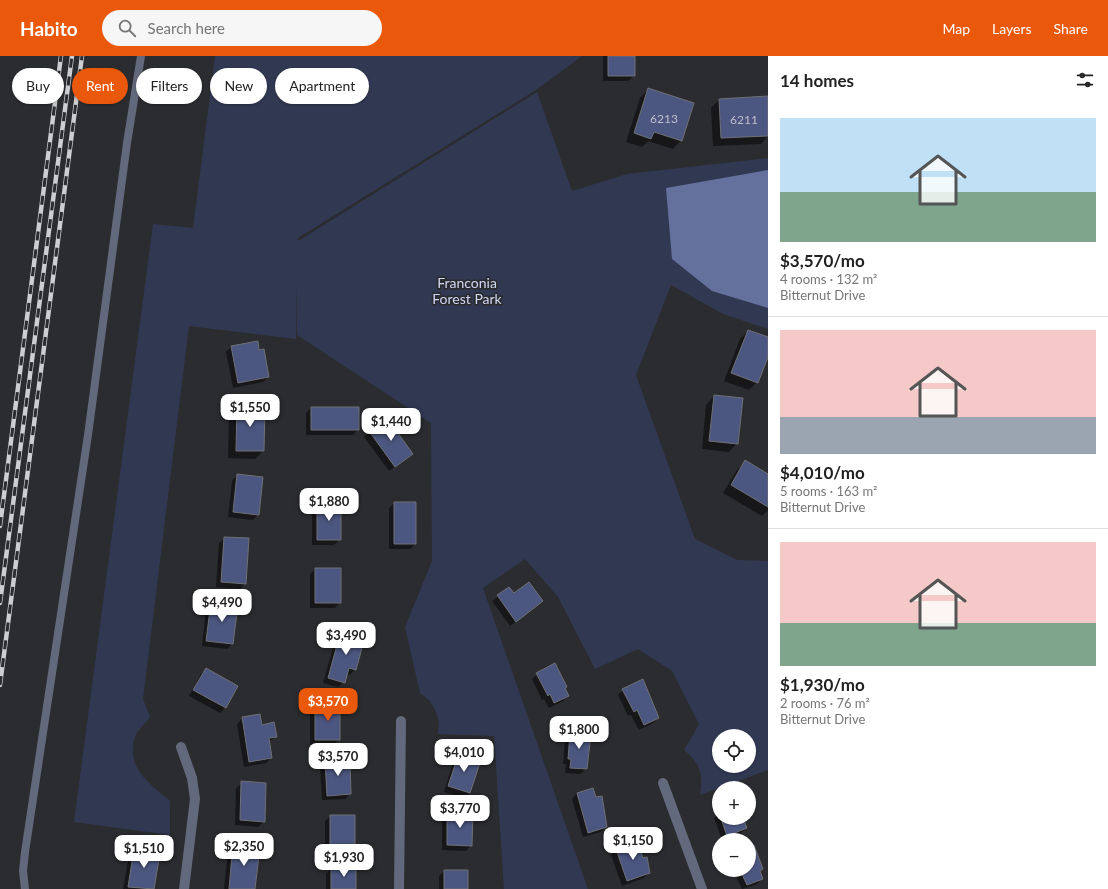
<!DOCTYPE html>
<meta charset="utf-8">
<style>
:root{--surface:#fff;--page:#f6f6f6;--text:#222;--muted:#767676;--line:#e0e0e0;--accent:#ea580c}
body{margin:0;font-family:Lato,sans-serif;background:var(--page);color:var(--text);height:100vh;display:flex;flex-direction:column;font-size:15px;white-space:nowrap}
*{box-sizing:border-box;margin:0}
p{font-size:13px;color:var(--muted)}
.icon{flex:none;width:22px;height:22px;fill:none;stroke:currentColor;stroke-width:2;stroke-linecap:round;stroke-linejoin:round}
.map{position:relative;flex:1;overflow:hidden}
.side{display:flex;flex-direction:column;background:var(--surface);width:340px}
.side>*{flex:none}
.top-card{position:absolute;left:12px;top:12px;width:380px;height:36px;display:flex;gap:8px}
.buttons{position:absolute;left:712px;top:673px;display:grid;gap:8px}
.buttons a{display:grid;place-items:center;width:44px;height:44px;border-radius:50%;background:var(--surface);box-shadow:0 1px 3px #0004;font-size:20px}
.price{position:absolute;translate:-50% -34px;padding:0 9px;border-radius:8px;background:#fff;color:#222;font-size:13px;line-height:26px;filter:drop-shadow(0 1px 2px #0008)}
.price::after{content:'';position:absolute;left:50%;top:24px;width:12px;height:9px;margin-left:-6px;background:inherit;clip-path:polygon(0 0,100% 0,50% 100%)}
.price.current{background:var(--accent);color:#fff}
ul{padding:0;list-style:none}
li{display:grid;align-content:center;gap:8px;height:212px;padding:0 12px}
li+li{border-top:1px solid var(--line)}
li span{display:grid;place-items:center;height:124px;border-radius:0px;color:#555}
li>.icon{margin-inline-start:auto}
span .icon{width:72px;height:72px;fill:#fffc;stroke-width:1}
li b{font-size:17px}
h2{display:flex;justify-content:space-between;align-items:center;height:48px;padding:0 12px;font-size:17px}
.chip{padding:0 14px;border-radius:18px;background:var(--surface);box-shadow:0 1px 3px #0004;font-size:14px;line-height:36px}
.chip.current{background:var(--accent);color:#fff}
header{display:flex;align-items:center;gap:24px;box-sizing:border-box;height:56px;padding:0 20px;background:var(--accent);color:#fff}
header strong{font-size:19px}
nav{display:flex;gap:22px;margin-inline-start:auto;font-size:14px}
.search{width:280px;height:36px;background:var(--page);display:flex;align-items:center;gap:10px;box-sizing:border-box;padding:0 14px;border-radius:22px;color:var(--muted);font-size:15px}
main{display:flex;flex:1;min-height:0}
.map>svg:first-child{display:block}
.green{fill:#313852;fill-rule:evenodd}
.water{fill:#64719c}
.shadow{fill:#0007}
.building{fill:#4c5781;stroke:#6f7074}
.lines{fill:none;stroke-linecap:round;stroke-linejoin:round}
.lane{stroke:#63697c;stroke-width:8}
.street{stroke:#63697c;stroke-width:10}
.rail-casing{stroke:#cdced0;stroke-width:4.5}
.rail{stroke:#2b2c2f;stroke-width:3;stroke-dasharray:9;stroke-linecap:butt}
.labels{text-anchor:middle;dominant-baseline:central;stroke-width:3.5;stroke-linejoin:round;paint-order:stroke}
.number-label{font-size:12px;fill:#bcbfcb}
.park-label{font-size:14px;fill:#cfd8f4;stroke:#2b2c2f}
</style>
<header>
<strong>Habito</strong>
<div class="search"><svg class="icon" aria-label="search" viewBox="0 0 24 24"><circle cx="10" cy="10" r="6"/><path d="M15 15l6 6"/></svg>Search here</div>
<nav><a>Map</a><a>Layers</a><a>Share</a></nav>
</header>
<main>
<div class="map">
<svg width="768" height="833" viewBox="0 0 768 833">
<rect width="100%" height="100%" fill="#2b2c2f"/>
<!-- green -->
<path class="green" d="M215,0H582L536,34L298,182V185L537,36L572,135L627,118L768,102V273L723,258L671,229L636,319L695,483L737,504L768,505V714L700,739C703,718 701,708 684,694L699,668L672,615L638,593L595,613L558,541L525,503L483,532L588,833H504L494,680L438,678L439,666L436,656L430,645L420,637L405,571L432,505L431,367L297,279V226L296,283L189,270L143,643L150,661C146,667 137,674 135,681C125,712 150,728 170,745V779L74,766L153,168L193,172ZM719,680H749V710H719Z"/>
<!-- water -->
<path class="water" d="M768,114V252L712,235L672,203L666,132Z"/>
<!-- shadow -->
<path class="shadow" d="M603,0H634V20L628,25H603Z
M648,34L681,84L673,93L648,85L642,91L626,86L640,42Z
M719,44L768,65V80L761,88L713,90L711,52Z
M748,275L768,282V299L757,326L749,334L724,325L740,283Z
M231,291L259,295L268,321L263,326L233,332L226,296Z
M714,340L737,387L729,396L702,393L706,349Z
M237,350L263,395L255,403L228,402L229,358Z
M311,352L358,373L353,379H306V357Z
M370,375L412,398L389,415L364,381Z
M746,406L768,419V454L762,460L723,437L737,414Z
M237,419L258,458L253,464L228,461L232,425Z
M394,447L415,488L410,493H389V452Z
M317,449L340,483L334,489H312V454Z
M225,482L245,527L240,533L216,531L219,487Z
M315,513L340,546L335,552H310V518Z
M509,532L513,539L536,550L510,570L492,545Z
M212,547L232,588L227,593L202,590L206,552Z
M341,575L355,613L350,619L346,618L344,626L338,631L323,627L336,581Z
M206,613L237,630L225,652L220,657L189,640L201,618Z
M537,618L564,632L568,639L563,645L549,652L544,643L542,644L532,623Z
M642,625L658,662L653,667L639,674L631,659L628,660L618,639L623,634Z
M315,649L339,683L334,689H310V654Z
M243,662L261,670L276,681L268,686L271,702L266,707L244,711L237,668Z
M571,678L590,679L588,703L586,713L580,718L565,717L566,708H563L565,683Z
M460,698L480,704L469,737L464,742L444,736L454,703Z
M349,704L350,738L345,743L322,744L320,710L326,705Z
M242,727L264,765L258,771L235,769L236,732Z
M577,737L606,771L601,776L583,781L572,743Z
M719,746V762H742L746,772L741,777L722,784L714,762L716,760L713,752Z
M448,757L471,789L466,795L442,794V762Z
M331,760L354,793L349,798H325V765Z
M637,786L649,817L644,822L622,830L611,799L616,794Z
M234,789L254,833H224L228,794Z
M749,792L762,823L757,828L742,833L733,814H749Z
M134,794L159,798L153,833H123L129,799Z
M331,813L355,833H326V818Z
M445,815L467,833H439V820Z"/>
<!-- building -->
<path class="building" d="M608,0H635V20H608Z
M648,32L694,47L682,85L654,76L651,83L634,77Z
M768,40V80L721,82L719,43Z
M748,274L768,281V301L758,327L731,317Z
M258,285L259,294L264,293L269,321L238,327L231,290Z
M714,339L743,342L738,388L709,385Z
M237,349L265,350L264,395H236Z
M311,351H359V374H311Z
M387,362L413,398L395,411L369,375Z
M745,404L768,418V451L731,429Z
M237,418L263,421L259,459L233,456Z
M394,446H416V488H394Z
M317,448H341V484H317Z
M224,481L249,482L246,528L221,526Z
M315,512H341V547H315Z
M529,526L543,545L516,566L497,539L509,531L514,537Z
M211,546L238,549L233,588L206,585Z
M341,574L365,581L356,614L349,612L345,627L328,622Z
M555,607L567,631L565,632L569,640L554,647L550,638L548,640L536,617Z
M206,612L238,630L226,652L193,634Z
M643,623L659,662L644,669L637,654L634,656L622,633Z
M315,648H340V684H315Z
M260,658L262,669L274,666L277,681L269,682L272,702L249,706L242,661Z
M570,677L591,678L587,713L570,712L571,703H568Z
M459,697L481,704L470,737L448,730Z
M350,703L351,738L327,740L325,704Z
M241,725L266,727L265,766L240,764Z
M593,732L596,741L602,740L607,771L588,777L577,737Z
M447,756H473L472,790L447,789Z
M330,759H355V794H330Z
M721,762H743L747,772L727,780Z
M637,785L643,802L647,801L650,817L627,825L616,793Z
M233,788L260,791L255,833H229Z
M754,789L763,813L760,815L763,823L747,829L740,814H749V791Z
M134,793L160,797L154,833L128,831Z
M331,812H356V833H331Z
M444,814H468V833H444Z"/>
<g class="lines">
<!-- lane -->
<path class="lane" d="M25,833L23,815L25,796L88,379L127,87L141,0"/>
<!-- street -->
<path class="street" d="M181,691L192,722L195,743L184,833
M663,727L702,833
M399,833L401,665"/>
<!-- rail casing -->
<g class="rail-casing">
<path id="rail" d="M0,470L61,0
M0,547L72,0
M0,629L82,0"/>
</g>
<!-- rail -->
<use href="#rail" class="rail"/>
</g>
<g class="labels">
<!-- number labels -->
<g class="number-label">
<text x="664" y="62">6213</text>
<text x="744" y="63">6211</text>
</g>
<!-- park labels -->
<g class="park-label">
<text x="467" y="226">Franconia<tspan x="467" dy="16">Forest Park</tspan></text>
</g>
</g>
</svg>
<div class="buttons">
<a><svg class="icon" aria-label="locate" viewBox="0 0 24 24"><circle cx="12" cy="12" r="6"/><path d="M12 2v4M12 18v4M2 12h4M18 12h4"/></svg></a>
<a>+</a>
<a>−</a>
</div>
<b class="price" style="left:250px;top:372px">$1,550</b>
<b class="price" style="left:391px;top:386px">$1,440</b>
<b class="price" style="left:329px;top:466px">$1,880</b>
<b class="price" style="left:222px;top:567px">$4,490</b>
<b class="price" style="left:346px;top:600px">$3,490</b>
<b class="price current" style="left:328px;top:666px">$3,570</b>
<b class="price" style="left:579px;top:694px">$1,800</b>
<b class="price" style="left:464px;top:717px">$4,010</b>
<b class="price" style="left:338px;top:721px">$3,570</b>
<b class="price" style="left:460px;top:773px">$3,770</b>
<b class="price" style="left:633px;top:805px">$1,150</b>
<b class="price" style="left:244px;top:811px">$2,350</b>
<b class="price" style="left:144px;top:813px">$1,510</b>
<b class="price" style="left:344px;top:822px">$1,930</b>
<div class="top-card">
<a class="chip">Buy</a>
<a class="chip current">Rent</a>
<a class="chip">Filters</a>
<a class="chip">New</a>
<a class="chip">Apartment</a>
</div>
</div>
<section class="side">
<h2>14 homes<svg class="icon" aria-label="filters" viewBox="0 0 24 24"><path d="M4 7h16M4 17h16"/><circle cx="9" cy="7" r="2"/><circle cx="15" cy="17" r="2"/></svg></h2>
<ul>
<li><span style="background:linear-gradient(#bfe0f5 60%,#7fa58c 0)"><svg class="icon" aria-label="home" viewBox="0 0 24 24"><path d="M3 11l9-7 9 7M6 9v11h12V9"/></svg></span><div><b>$3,570/mo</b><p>4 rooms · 132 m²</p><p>Bitternut Drive</p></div></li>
<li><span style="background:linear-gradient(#f6c9c9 70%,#9aa5b1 0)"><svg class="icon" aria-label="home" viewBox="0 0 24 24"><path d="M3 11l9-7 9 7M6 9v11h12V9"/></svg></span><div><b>$4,010/mo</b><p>5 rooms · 163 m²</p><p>Bitternut Drive</p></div></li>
<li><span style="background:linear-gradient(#f6c9c9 65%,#7fa58c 0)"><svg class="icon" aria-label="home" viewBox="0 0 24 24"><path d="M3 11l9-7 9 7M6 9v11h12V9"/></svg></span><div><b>$1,930/mo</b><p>2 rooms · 76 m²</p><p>Bitternut Drive</p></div></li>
</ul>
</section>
</main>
